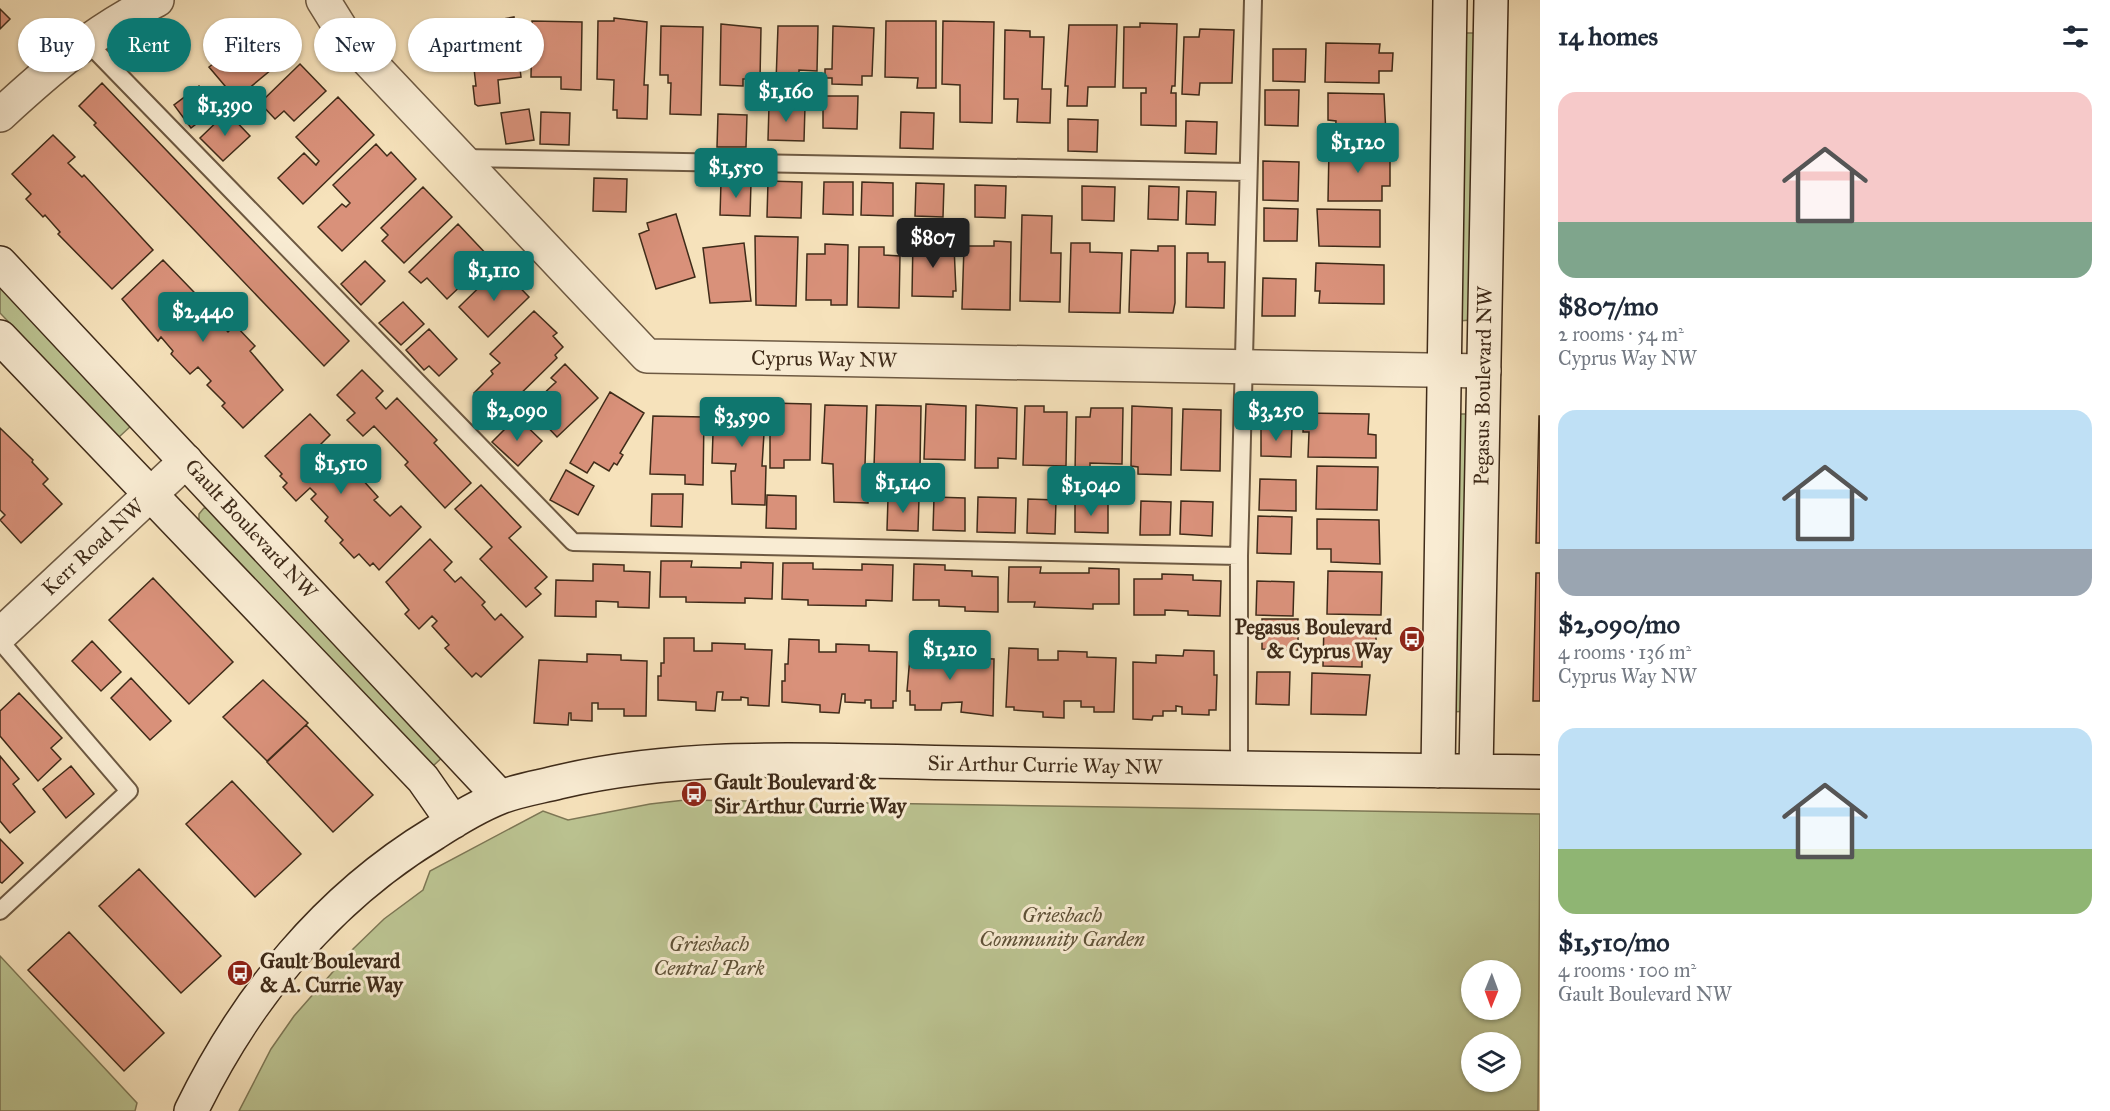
<!DOCTYPE html>
<meta charset="utf-8">
<style>
:root{--surface:#fff;--page:#f2f2f3;--text:#1f2937;--muted:#747a83;--accent:#0f766e}
body{margin:0;font-family:"IM FELL Great Primer",serif;background:var(--page);color:var(--text);height:100vh;display:flex;flex-direction:column;font-size:22px;white-space:nowrap}
*{box-sizing:border-box;margin:0}
p{font-size:20px;color:var(--muted)}
.icon{flex:none;width:33px;height:33px;fill:none;stroke:currentColor;stroke-width:2;stroke-linecap:round;stroke-linejoin:round}
.map{position:relative;flex:1;overflow:hidden}
.sheet{display:flex;flex-direction:column;background:var(--surface);width:570px}
.sheet>*{flex:none}
.banner{position:absolute;left:18px;top:18px;width:570px;height:54px;display:flex;gap:12px}
.needle{width:39px;rotate:181deg}
.buttons{position:absolute;left:1461px;top:960px;display:grid;gap:12px}
.buttons a{display:grid;place-items:center;width:60px;height:60px;border-radius:50%;background:var(--surface);box-shadow:0 2px 4px #0004;font-size:30px}
.price{position:absolute;translate:-50% -51px;padding:0 14px;border-radius:6px;background:var(--accent);color:#fff;font-size:20px;line-height:39px;filter:drop-shadow(0 2px 3px #0008)}
.price::after{content:'';position:absolute;left:50%;top:36px;width:18px;height:14px;margin-left:-9px;background:inherit;clip-path:polygon(0 0,100% 0,50% 100%)}
.price.active{background:#222;color:#fff}
ul{padding:0;list-style:none}
li{display:grid;align-content:center;gap:12px;height:318px;padding:0 18px}
li span{display:grid;place-items:center;height:186px;border-radius:18px;color:#555}
li>.icon{margin-inline-start:auto}
span .icon{width:108px;height:108px;fill:#fffc;stroke-width:1}
li b{font-size:26px}
h2{display:flex;justify-content:space-between;align-items:center;height:72px;padding:0 18px;font-size:26px}
.chip{padding:0 21px;border-radius:27px;background:var(--surface);box-shadow:0 2px 4px #0004;font-size:21px;line-height:54px}
.chip.active{background:var(--accent);color:#fff}
main{display:flex;flex:1;min-height:0}
.map>svg:first-child{display:block}
.green{fill:#bbc391;stroke:#7d7755;stroke-width:1.5;fill-rule:evenodd}
.building{fill:#d9917a;stroke:#3f2b19;stroke-width:1.5}
.lines{fill:none;stroke-linecap:round;stroke-linejoin:round}
.lane-casing{stroke:#6d5942;stroke-width:20}
.street-casing{stroke:#6d5942;stroke-width:36}
.secondary-casing{stroke:#3f2b19;stroke-width:36}
.lane{stroke:#f9ecd3;stroke-width:16}
.street{stroke:#f9ecd3;stroke-width:33}
.secondary{stroke:#f9ecd3;stroke-width:33}
.labels{text-anchor:middle;dominant-baseline:central;stroke-width:6;stroke-linejoin:round;paint-order:stroke}
.street-label{font-size:21px;fill:#3f2b19;stroke:#f9ecd3}
.poi-label{font-size:21px;font-weight:bold;fill:#3f2b19;stroke:#f9ecd3;text-anchor:start}
.park-label{font-size:21px;font-style:italic;fill:#5e5137;stroke:#f9ecd3}
</style>
<main>
<div class="map">
<svg width="1540" height="1111" viewBox="0 0 1540 1111">
<rect width="100%" height="100%" fill="#f6e2bb"/>
<filter id="stains"><feTurbulence type="fractalNoise" baseFrequency=".00333" numOctaves="4"/><feColorMatrix values="0 0 0 0 .2 0 0 0 0 .09 0 0 0 0 .02 0 0 0 .5 -.17"/></filter>
<radialGradient id="worn" r=".72"><stop offset=".6" stop-color="#630" stop-opacity="0"/><stop offset="1" stop-color="#630" stop-opacity=".3"/></radialGradient>
<!-- green -->
<path class="green" d="M1464,33H1476L1471,320L1459,321Z
M0,287L132,425L119,437L0,313Z
M1457,414H1470L1465,711L1454,712Z
M204,508L214,509L447,753L433,766L199,522V514Z
M685,800L1540,814L1538,1111H239L271,1049L294,1016L353,949L384,919L423,890L430,871L543,811L568,820L650,804ZM1472,970H1510V1010H1472ZM1472,1042H1510V1082H1472Z
M0,956L137,1103L135,1111H0Z"/>
<!-- building -->
<path class="building" d="M0,9L10,19L0,29Z
M514,17L521,77L498,80L500,103L478,106L475,104L473,86H476L469,25Z
M614,18L647,22L644,85H648L647,119L617,118V110H613L614,80L597,79L598,21H614Z
M532,21L582,22L581,90L561,89V77H531Z
M886,21H936V88H917L918,78L885,77Z
M943,21L994,22L992,123L960,122V85L942,84Z
M1140,23L1177,24L1175,86H1172L1171,93H1176V126L1141,125V93H1146V88H1123L1124,27H1140Z
M721,24L761,28L760,79H743V86L720,85Z
M1069,25H1117L1115,87H1088L1087,106H1067L1068,86H1065Z
M661,26L703,27L701,115L670,114L671,83H668V75H660Z
M778,26H818L817,71L799,70V82H776Z
M833,26L874,28L872,76H862V85L832,84V78H825V69H832Z
M1200,29L1234,30L1232,83H1200L1199,95L1182,94L1184,37H1199Z
M1005,30L1030,31V37H1044L1042,89H1051L1050,123L1017,122L1018,99H1004Z
M256,31L268,45L264,49L277,65L236,99L209,67Z
M1326,43L1380,44L1379,53H1393L1392,71H1379V83L1325,82Z
M1273,49H1306L1305,82L1273,81Z
M300,64L326,91L294,121L284,111L275,119L260,103Z
M102,83L349,341L324,366L94,125L96,123L79,106Z
M199,86L217,108L191,128L174,105Z
M1265,90H1299L1298,126L1265,125Z
M1328,93L1384,94L1386,135L1383,137L1335,136L1336,121L1328,120Z
M823,96H858L857,129L823,128Z
M338,97L374,135L303,204L278,178L304,153L316,165L319,161L296,137Z
M769,105L805,106L804,141L768,140Z
M529,109L534,140L506,144L501,113Z
M227,112L250,136L223,161L200,138Z
M541,112L570,113L569,145L540,144Z
M901,112L934,113L933,149L900,148Z
M718,114L747,115L746,147H717Z
M1068,119L1098,120L1097,152L1068,151Z
M1186,121L1217,122L1216,154L1185,153Z
M53,135L75,157L68,163L82,177L84,175L153,250L112,289L58,234L60,232L45,215L43,217L26,199L31,194L12,174Z
M376,144L387,156L391,152L416,179L342,251L318,227L342,204L346,207L350,203L333,185Z
M1329,148L1390,149V186H1382V201H1328Z
M1263,161L1299,162L1298,201L1263,200Z
M594,178L627,179L626,212L593,211Z
M768,181L802,182L801,218L767,217Z
M721,182L751,183L750,216L720,215Z
M824,182H853V215L823,214Z
M862,182L893,183V216L861,215Z
M916,183L944,184L943,217L915,216Z
M975,185L1006,186L1005,218L975,217Z
M1082,186L1115,187L1114,221L1082,220Z
M1149,186L1179,187L1178,220L1148,219Z
M423,187L452,217L404,263L382,241L388,235L381,228Z
M1187,191L1216,192L1215,225L1186,224Z
M1264,208L1298,209L1297,241H1264Z
M1317,209L1380,210V247L1319,246Z
M676,214L695,277L656,289L639,234L649,230L647,223Z
M1022,215L1052,216L1051,253H1061L1060,302L1020,301Z
M458,224L490,258L447,299L427,278L421,283L409,272Z
M755,236L798,237L796,306L756,305Z
M913,238L944,239V246H954L956,291H953V297L912,296Z
M994,241L1011,242L1010,310L962,309L964,246H994Z
M744,243L751,301L710,303L703,248Z
M1071,243H1090V252L1122,253L1120,313L1069,312Z
M825,244L848,245L847,305H831V300H806L807,254H825Z
M1158,246H1175V303L1173,313L1129,312L1131,250L1158,251Z
M859,247H884V255L900,256L899,308L858,307Z
M1187,253H1208V262H1225L1224,308L1186,307Z
M163,260L218,317L216,319L228,332L235,325L255,346L250,351L283,390L243,428L222,406L225,403L207,385L211,381L198,367L190,374L171,354L173,351L161,337L158,341L122,299Z
M365,261L385,281L361,305L341,284Z
M1316,263L1384,265V304L1319,303L1320,291H1315Z
M500,267L529,297L488,337L459,307Z
M1263,278L1296,279L1295,316H1262Z
M403,302L424,324L401,345L379,323Z
M534,311L557,333L553,336L563,347L555,355L557,358L498,416L474,393L493,374L491,371L500,363L490,354Z
M429,329L457,359L439,376L429,366L424,370L406,350Z
M565,364L598,398L557,437L537,416L546,407L538,399L556,382L551,378Z
M362,370L383,391L376,398L386,409L397,398L437,440L434,443L471,483L445,508L405,465L408,462L374,426L363,436L347,420L355,413L337,395Z
M610,392L644,413L620,453L623,455L617,465L614,463L609,471L594,462L587,473L570,463Z
M729,399L766,401L762,466H766L765,505L732,504L731,471H735L736,464L712,463L714,404H729Z
M770,403L811,404L810,460H784V468H770Z
M926,404L966,406L965,460L924,459Z
M825,405L867,406L865,465H869L868,503L834,502L833,464L822,463Z
M876,405L921,406L920,468H895V475H877L878,467H874Z
M976,405L1017,408L1016,459L998,458V468H975Z
M1025,406H1044V412H1067L1066,466L1023,465Z
M1132,406L1172,408L1171,475L1138,474V467L1131,466Z
M1091,408H1123L1122,464L1090,463V472H1075L1076,417H1090Z
M1183,409L1221,410L1220,471L1181,470Z
M1304,413L1369,414L1368,434L1376,435V458L1308,457L1309,432H1303Z
M310,414L330,435L321,444L334,457L341,450L364,474L361,478L378,497L374,500L390,516L401,506L421,527L379,570L373,563L370,566L359,554L354,558L340,543L343,540L325,521L328,517L311,499L316,494L310,488L296,501L283,487L287,483L280,476L282,474L265,456Z
M653,416L704,417L703,485L685,484V475L650,474Z
M1539,416H1540V543H1536Z
M517,417L542,441L518,466L492,442Z
M1261,427H1292L1291,457L1261,456Z
M0,428L33,460L32,462L48,479L43,484L62,504L21,543L0,520L5,515L0,510Z
M1317,466L1378,467L1377,510L1316,509Z
M566,470L594,486L578,515L550,500Z
M1260,479L1296,480V511L1259,510Z
M481,485L521,527L509,538L547,577L535,588L541,594L526,607L480,559L492,547L455,509Z
M652,494H683L682,527L651,526Z
M767,495L796,496V529L766,528Z
M934,497L965,498V531L933,530Z
M978,497L1016,498L1015,533L977,532Z
M888,498L919,499L918,531L887,530Z
M1028,499L1056,500L1055,534L1027,533Z
M1075,501L1108,503V533L1075,532Z
M1141,501L1171,502L1170,535H1140Z
M1181,501L1213,502L1212,536L1180,534Z
M1258,516L1292,517L1291,554L1257,553Z
M1317,519L1379,520L1380,564L1331,562V549H1317Z
M430,539L452,562L444,570L455,582L461,577L485,602L482,605L495,620L501,614L523,637L481,677L476,673L472,677L445,648L449,645L432,626L437,621L432,616L419,629L405,614L409,610L386,582Z
M661,561H692L691,567L741,568V562L773,563L772,599L745,598V603L686,602V597H660Z
M783,563H813V569L862,570V564L893,565L892,601L866,600V606L808,605V600L782,599Z
M593,564L624,565V571L650,572L649,608L618,607V602L596,601V617L555,616L556,580L593,581Z
M914,564L945,565V570L972,571V576L998,577V612L965,611V607L939,606V600H913Z
M1009,567H1041L1040,573H1089V568L1119,569V604H1093V609L1034,607L1035,602H1008Z
M1328,571L1382,572L1381,615L1327,614Z
M1536,573H1540V701H1533Z
M1162,574L1193,575V580L1221,581L1220,616L1188,615V611L1165,610V615H1134V579H1162Z
M153,578L233,662L189,704L109,620Z
M1257,581L1294,582L1293,616L1256,615Z
M1262,619H1298V650L1262,649Z
M1324,622L1376,623V649L1369,648V654H1362V667L1323,666Z
M664,638H694V651H712V643L745,644V649L772,650L769,706L748,705V698L741,697V700H722L723,692H717L715,711L696,710V702L658,700V676H661V663H664Z
M789,639L819,640V652H836V644L869,645V651L897,652L896,701H893V708H871V700H865V703L845,702V694H842L839,713L820,712V705L782,702V681H785V664H788Z
M92,641L121,672L101,691L72,661Z
M911,645L943,646V653L969,654V658L994,659L993,716L961,712L962,702L942,703L941,710H915V705H910V691H907Z
M1009,648L1038,649V660H1058V651L1087,652V657L1116,658L1114,712H1094V707H1081V701H1064V718L1043,717V712L1014,710V707H1006Z
M1184,650L1214,651V675H1217L1216,710H1209V715L1182,714V707L1176,706V711H1163V716H1153L1152,720L1133,719V662L1156,663V655L1183,656Z
M587,654L621,655V660L647,661L646,716H624V709H598V703H592V721L571,720V713H569L568,725L534,723L539,660L587,662Z
M1257,672H1290L1289,705L1256,704Z
M1312,673L1370,675L1366,715L1311,714Z
M131,678L171,721L150,740L111,698Z
M263,680L308,723L267,761L223,717Z
M19,693L62,738L51,748L61,759L38,781L0,736V711Z
M306,725L373,795L333,832L267,762Z
M0,756L19,779L13,784L35,812L10,833L0,821Z
M71,766L94,794L66,818L43,789Z
M232,781L301,854L255,897L186,824Z
M0,839L23,863L2,883L0,882Z
M139,869L221,956L181,993L99,906Z
M69,932L164,1033L124,1071L28,970Z"/>
<g class="lines">
<!-- lane casing -->
<g class="lane-casing">
<path id="lane" d="M86,41L573,542L1239,556
M461,158L1248,172
M0,641L129,791L0,911
M1239,768V556L1253,0"/>
</g>
<!-- street casing -->
<g class="street-casing">
<path id="street" d="M323,0L346,37L647,356L1484,371
M0,115C50,69 95,30 157,0
M0,635L186,461"/>
</g>
<!-- secondary casing -->
<g class="secondary-casing">
<path id="secondary" d="M0,263L500,797
M0,337L423,779L453,822
M1438,771L1450,0
M1476,771L1491,0
M191,1111C246,998 326,899 435,833C455,820 478,806 501,797C519,790 539,787 559,782C690,751 828,761 962,763C1155,767 1347,770 1540,772"/>
</g>
<!-- lane -->
<use href="#lane" class="lane"/>
<!-- street -->
<use href="#street" class="street"/>
<!-- secondary -->
<use href="#secondary" class="secondary"/>
</g>
<!-- icons -->
<defs>
<g id="bus-disc" transform="scale(1.35)"><circle r="9.5" fill="#8f2418" stroke="#f9ecd3"/><path d="M-5-6H5V4H4V6H2V4H-2V6H-4V4H-5ZM-3.5-4V0h7V-4ZM-3.5 1.2v1.5H-2V1.2ZM2 1.2v1.5H3.5V1.2Z" fill="#fff"/></g>
</defs>
<g fill-rule="evenodd">
<use href="#bus-disc" x="1412" y="639"/>
<use href="#bus-disc" x="694" y="794"/>
<use href="#bus-disc" x="240" y="973"/>
</g>
<g class="labels">
<!-- street labels -->
<g class="street-label">
<text transform="translate(824 359) rotate(1)">Cyprus Way NW</text>
<text transform="translate(1483 386) rotate(-89)">Pegasus Boulevard NW</text>
<text transform="translate(251 529) rotate(47)">Gault Boulevard NW</text>
<text transform="translate(93 547) rotate(-43)">Kerr Road NW</text>
<text transform="translate(1045 765) rotate(1)">Sir Arthur Currie Way NW</text>
</g>
<!-- poi labels -->
<g class="poi-label">
<text x="1392" y="627" text-anchor="end">Pegasus Boulevard<tspan x="1392" dy="24">&amp; Cyprus Way</tspan></text>
<text x="714" y="782">Gault Boulevard &amp;<tspan x="714" dy="24">Sir Arthur Currie Way</tspan></text>
<text x="260" y="961">Gault Boulevard<tspan x="260" dy="24">&amp; A. Currie Way</tspan></text>
</g>
<!-- park labels -->
<g class="park-label">
<text x="1062" y="915">Griesbach<tspan x="1062" dy="24">Community Garden</tspan></text>
<text x="709" y="944">Griesbach<tspan x="709" dy="24">Central Park</tspan></text>
</g>
</g>
<rect width="100%" height="100%" filter="url(#stains)"/>
<rect width="100%" height="100%" fill="url(#worn)"/>
</svg>
<div class="buttons">
<a><svg class="needle" viewBox="-14 -14 28 28"><path d="M0-13l5 13h-10z" fill="#e53935"/><path d="M0 13l5-13h-10z" fill="#747a83"/></svg></a>
<a><svg class="icon" aria-label="layers" viewBox="0 0 24 24"><path d="M12 4l9 5-9 5-9-5zM3 14l9 5 9-5"/></svg></a>
</div>
<b class="price" style="left:786px;top:123px">$1,160</b>
<b class="price" style="left:225px;top:137px">$1,390</b>
<b class="price" style="left:1358px;top:174px">$1,120</b>
<b class="price" style="left:736px;top:199px">$1,550</b>
<b class="price active" style="left:933px;top:269px">$807</b>
<b class="price" style="left:494px;top:302px">$1,110</b>
<b class="price" style="left:203px;top:343px">$2,440</b>
<b class="price" style="left:517px;top:442px">$2,090</b>
<b class="price" style="left:1276px;top:442px">$3,250</b>
<b class="price" style="left:742px;top:448px">$3,590</b>
<b class="price" style="left:341px;top:495px">$1,510</b>
<b class="price" style="left:903px;top:514px">$1,140</b>
<b class="price" style="left:1091px;top:517px">$1,040</b>
<b class="price" style="left:950px;top:681px">$1,210</b>
<div class="banner">
<a class="chip">Buy</a>
<a class="chip active">Rent</a>
<a class="chip">Filters</a>
<a class="chip">New</a>
<a class="chip">Apartment</a>
</div>
</div>
<section class="sheet">
<h2>14 homes<svg class="icon" aria-label="filters" viewBox="0 0 24 24"><path d="M4 7h16M4 17h16"/><circle cx="9" cy="7" r="2"/><circle cx="15" cy="17" r="2"/></svg></h2>
<ul>
<li><span style="background:linear-gradient(#f6c9c9 70%,#7fa58c 0)"><svg class="icon" aria-label="home" viewBox="0 0 24 24"><path d="M3 11l9-7 9 7M6 9v11h12V9"/></svg></span><div><b>$807/mo</b><p>2 rooms · 54 m²</p><p>Cyprus Way NW</p></div></li>
<li><span style="background:linear-gradient(#bfe0f5 75%,#9aa5b1 0)"><svg class="icon" aria-label="home" viewBox="0 0 24 24"><path d="M3 11l9-7 9 7M6 9v11h12V9"/></svg></span><div><b>$2,090/mo</b><p>4 rooms · 136 m²</p><p>Cyprus Way NW</p></div></li>
<li><span style="background:linear-gradient(#bfe0f5 65%,#8fb573 0)"><svg class="icon" aria-label="home" viewBox="0 0 24 24"><path d="M3 11l9-7 9 7M6 9v11h12V9"/></svg></span><div><b>$1,510/mo</b><p>4 rooms · 100 m²</p><p>Gault Boulevard NW</p></div></li>
</ul>
</section>
</main>
